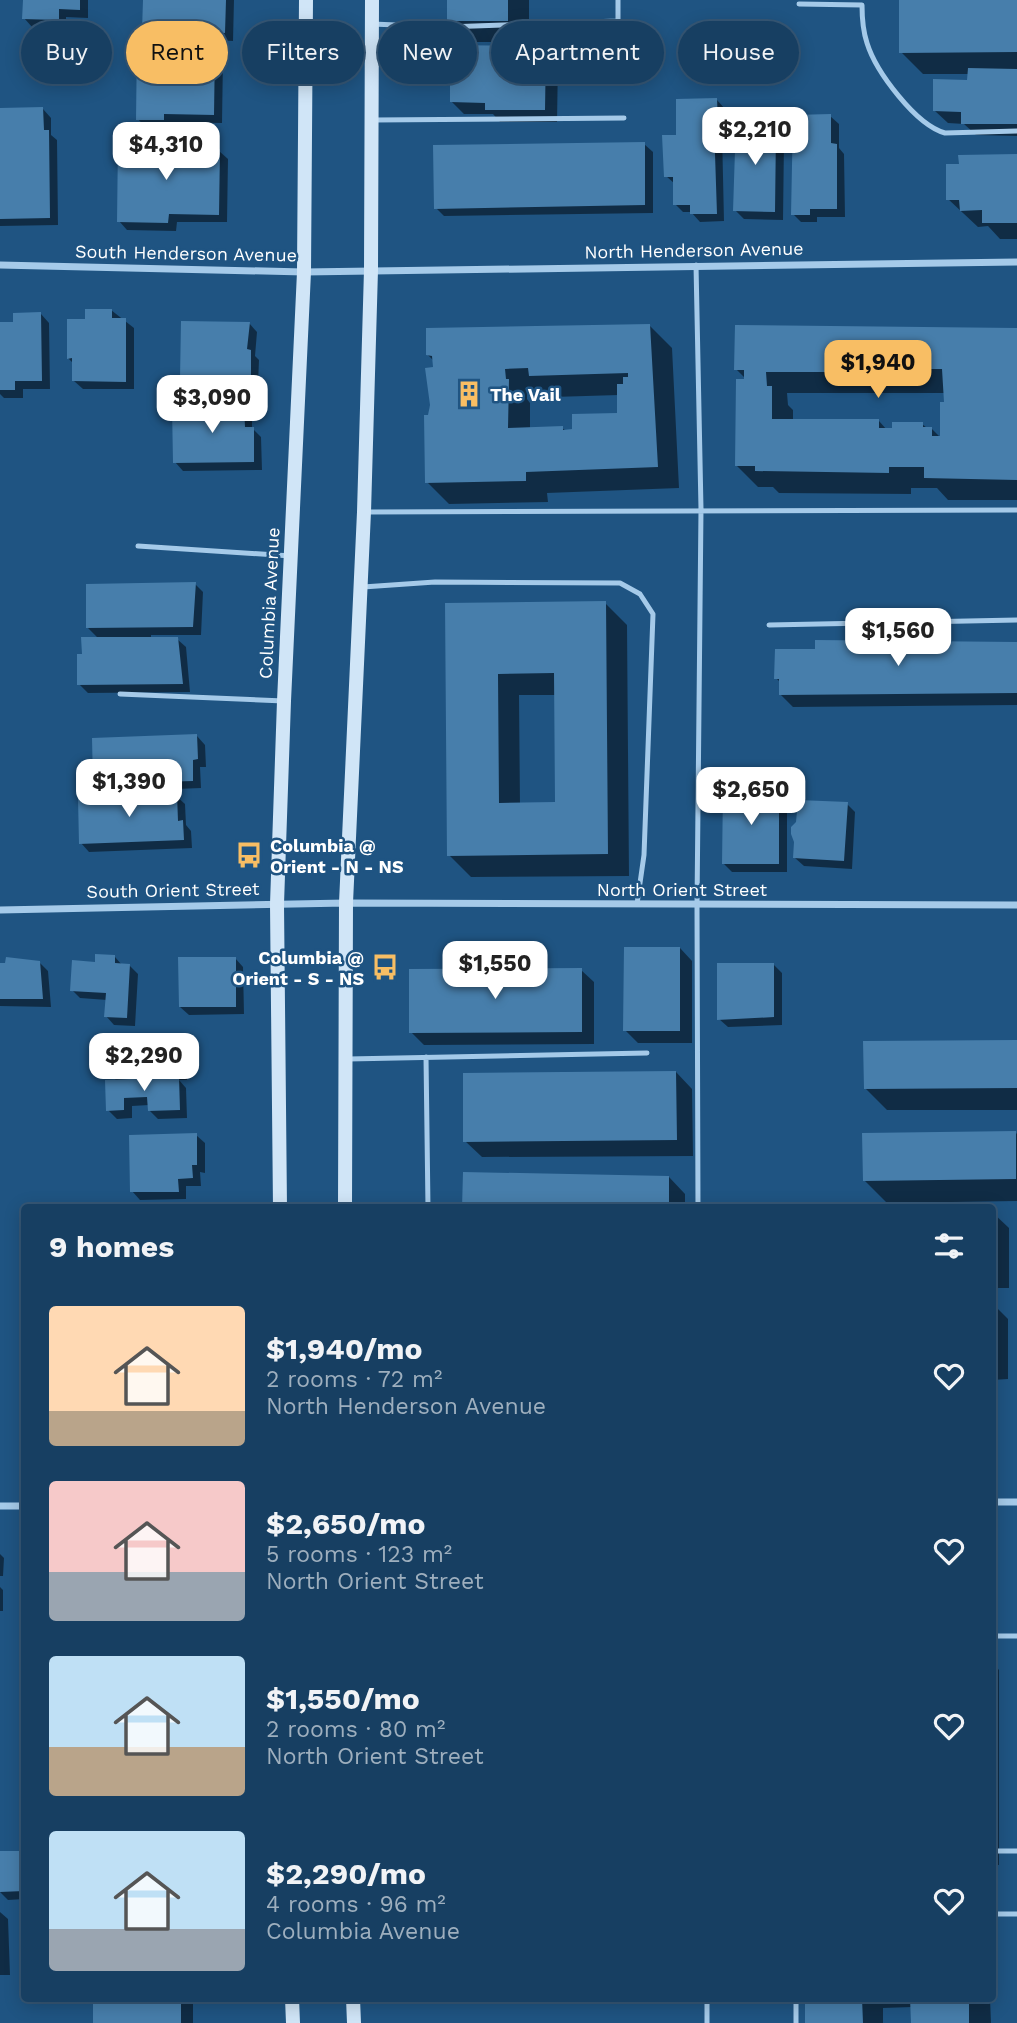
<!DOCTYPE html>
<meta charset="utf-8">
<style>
:root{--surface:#173f62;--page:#244a6b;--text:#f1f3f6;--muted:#9eafbe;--line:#365877;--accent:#f8be64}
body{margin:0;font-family:"Work Sans",sans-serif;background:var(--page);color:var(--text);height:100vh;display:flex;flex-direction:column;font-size:26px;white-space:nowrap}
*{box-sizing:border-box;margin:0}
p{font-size:23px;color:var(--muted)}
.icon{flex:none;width:38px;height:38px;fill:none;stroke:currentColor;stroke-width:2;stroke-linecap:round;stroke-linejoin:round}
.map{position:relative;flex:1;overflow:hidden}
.drawer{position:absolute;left:21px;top:1204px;width:975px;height:798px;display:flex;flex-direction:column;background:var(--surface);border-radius:7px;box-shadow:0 4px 18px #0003,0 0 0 2px var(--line)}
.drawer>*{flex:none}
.hud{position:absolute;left:21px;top:21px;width:976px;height:63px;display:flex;gap:14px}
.price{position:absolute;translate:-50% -60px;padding:0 16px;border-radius:14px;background:#fff;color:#222;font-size:23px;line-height:46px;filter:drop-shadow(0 2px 4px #0008)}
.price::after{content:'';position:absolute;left:50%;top:42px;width:21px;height:16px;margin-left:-10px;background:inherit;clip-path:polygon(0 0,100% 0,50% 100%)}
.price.current{background:var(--accent);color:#111}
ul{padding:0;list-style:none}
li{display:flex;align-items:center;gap:21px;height:175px;padding:0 28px}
li span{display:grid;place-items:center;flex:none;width:196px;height:140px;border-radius:7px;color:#555}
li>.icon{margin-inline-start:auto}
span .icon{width:84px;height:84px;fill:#fffc;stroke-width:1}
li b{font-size:30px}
h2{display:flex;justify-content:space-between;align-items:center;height:84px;padding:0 28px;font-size:30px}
.chip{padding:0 24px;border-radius:32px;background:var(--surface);box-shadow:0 4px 18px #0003,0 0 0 2px var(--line);font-size:24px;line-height:63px}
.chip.current{background:var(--accent);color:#111}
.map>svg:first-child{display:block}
.shadow{fill:#0007;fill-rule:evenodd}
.building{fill:#477eab;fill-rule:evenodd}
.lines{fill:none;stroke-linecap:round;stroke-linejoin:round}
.service{stroke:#a5cae9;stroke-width:5}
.minor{stroke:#a5cae9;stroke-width:7}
.secondary{stroke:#d0e5f7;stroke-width:14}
.labels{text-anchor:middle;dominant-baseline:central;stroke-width:5;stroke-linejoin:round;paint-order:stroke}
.street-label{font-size:18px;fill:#fff;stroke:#1f5482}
.poi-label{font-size:18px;font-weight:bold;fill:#fff;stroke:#1f5482;text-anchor:start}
</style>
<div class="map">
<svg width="1017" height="2023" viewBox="0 0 1017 2023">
<rect width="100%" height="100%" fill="#1f5482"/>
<!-- shadow -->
<path class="shadow" d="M24,0H88V18L66,17V28L32,27L24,18Z
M145,0H234L233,41L152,37L143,29Z
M449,0H529V42H471L448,20Z
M901,0H1017V136L976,135L964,124L948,123L935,111L969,82V74H923L901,52Z
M163,43L169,49L214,50L223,58L222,123L171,122L172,128H146L138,119Z
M546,48L558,61L557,122H500L493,114H464L451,101Z
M717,100L725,109V132H722L724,221L700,222L691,212H683L675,204V184L666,176L678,137Z
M43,109L51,118V135L57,140L58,225L0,226V110Z
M830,116L839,124V148L844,154L845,217H817V222H801L793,214Z
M772,122L780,131V137L784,141L783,220L744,219L735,210Z
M168,143L176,150L219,151L228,159L227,222H177L176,231L127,230L119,221Z
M644,144L653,152V213L444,216L436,208Z
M1017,156V239H1000L988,226L978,227L948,199Z
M111,310L134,328V389H83L74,381V364L68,358L86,321Z
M41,314L49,323L50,389H23V398H4L0,394V324H15Z
M249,323L257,332L255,356L259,360L258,384L190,386L182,377Z
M650,326L672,348L679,488L547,493L548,502L449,504L427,482L429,416L434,369V361L428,355ZM527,390H545L553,397L619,395V415L566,431L562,428L530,429V403L527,399Z
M1017,330V500H948L937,488H911V494L779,493L773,487H758L736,465L747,380L736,369ZM787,393H945L942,439L931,428H927L922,424L887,430L879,421H793V410L788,405Z
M243,407L252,415V428L261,437L262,470L183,471L175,462Z
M195,584L203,592L201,635H151V639H177L186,647L190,692L88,693L79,684L83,656L99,639L88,628Z
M605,603L627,625L629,876L471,877L449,855L446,604ZM519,695H556L557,804H520Z
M1017,643V705L793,707L780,694L781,683L776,678Z
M197,736L205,745L206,767H200L201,788L103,792L95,783Z
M779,791L787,800V872H732L724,864Z
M176,796L185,804L186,825L191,831L192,848L89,852L81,843Z
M847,804L855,812L852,869L804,866L795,858Z
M680,948L692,961V1043H638L625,1030Z
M115,957L122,965H129L138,974L135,1026L114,1025L106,1016L107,1000L80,998L72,990L96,964Z
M235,958L243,967L244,1014L189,1015L180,1007Z
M39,962L48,971L51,1007L0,1006V964Z
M773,964L782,973V1025L728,1027L719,1019Z
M581,970L594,982V1044L424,1045L411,1032Z
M178,1042L186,1050L187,1080H179L186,1088L187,1118L158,1119L149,1110V1105L132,1106V1118L117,1119L108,1110L117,1081L107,1072ZM147,1071L155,1080L136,1081L135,1072Z
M1017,1043V1110H887L865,1088Z
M676,1072L692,1089L693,1156L482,1157L465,1141Z
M1015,1132L1017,1134V1201L887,1203L865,1181Z
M196,1135L205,1143V1173L200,1172L201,1186H186V1199L140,1200L132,1191Z
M669,1177L685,1194V1208H464Z
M986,1206L988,1208H811V1207Z
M992,1212L1009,1228V1288H992Z
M992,1303L1008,1319V1379L992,1380Z
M0,1554L4,1558L3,1576H0Z
M0,1587L3,1590V1611H0Z
M992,1662L999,1670V1865H992Z
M24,1852V1899L8,1900L0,1892V1853Z
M0,1912L8,1919L10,1975H0Z
M95,1998H193V2023H95Z
M806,1998H990L991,2023H913L912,2007L883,2008V2023H807Z"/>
<!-- building -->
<path class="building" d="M23,0H80V10L59,9V20L22,19Z
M143,0H226L225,33L142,30Z
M447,0H508V21H447Z
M899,0H1017V52L899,53Z
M137,41L164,42V47L215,48L214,115L164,114V120H136Z
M450,45L546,46L545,110H485V103L450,102Z
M968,68L1017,69V124H961V112L933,111V79L967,80Z
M717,98L718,124H714L717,214H690V205H673V177H664L662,135H676V99Z
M43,107L44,130H49L50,218L0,219V108Z
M831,114V143L837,144V209H810V215H791L793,115Z
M736,120H772V131H776L775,212L733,211Z
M118,141H169V148L220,149L219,215L169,214L168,223L117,222Z
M645,142V205L434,209L433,145Z
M1017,154V223H982V210L960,211L959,200H946V164H959L958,155Z
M85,309H112V318H126V382L72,381V358L67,359V319H85Z
M41,312L42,381H15V390H0V322H13V313Z
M181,321L250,322L247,349L251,350V376L180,378Z
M650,324L658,467L526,472V481L425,483L424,415H428L430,405L425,368L433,367L432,356L426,355V328ZM528,368L529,376L628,373V377H623V384H617V413L572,414V429L563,430V426L508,428L509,379H506L505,369Z
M735,325L1017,328V480L924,478V467H889V473L755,471V466H735L736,379H744V370H734ZM923,369H942L944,402H940V436H932V427H923V422H892V428H879V419H772V386H767L766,372H923Z
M244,405L245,427H254V462L173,463L172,407Z
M196,582L193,627L86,628V584Z
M606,601L608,854L447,856L445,603ZM554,673L555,802L499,803L498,674Z
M81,637H178L183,684L77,685V654H82Z
M815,640L1017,642V693L779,695V679H774L775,649H815Z
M197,734L198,759L193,760V781L93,784L92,738Z
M723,789L779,790V864H722Z
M177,794L178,821L183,820L184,840L79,844L78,798Z
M798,800L848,802L844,861L793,858L794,842L791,834V827L796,822Z
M624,947H680V1031H623Z
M95,954L115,955V963L130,964L127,1018L104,1017L106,993L70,991L72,960L95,962Z
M6,957L40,961L43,999H0V963H5Z
M178,957H236V1007H179Z
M717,963H774V1017L717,1020Z
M582,968V1032L409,1033V969Z
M178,1040L179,1072L146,1073L145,1064H128V1072L106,1073L105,1042Z
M1017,1040V1088L864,1089L863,1041Z
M676,1071L677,1140L463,1142V1073Z
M179,1077L180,1110L148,1111L147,1097L124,1098V1110L106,1111L105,1080Z
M1016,1131V1179L863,1181L862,1133Z
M197,1133V1165H192L193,1178L178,1179L179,1192H130L129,1135Z
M463,1172L669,1176V1208H462Z
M904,1205H987V1208H904Z
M0,1851H24V1891L0,1892Z
M93,1998H181V2023H93Z
M805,1998H862L863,2023H805Z
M910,1998H969V2023H911Z"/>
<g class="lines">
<!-- service -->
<path class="service" d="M799,4L862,5C862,18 863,31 867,43C876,72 916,125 945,133L1017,131
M372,24L446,27L618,21V0
M374,120L624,118
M696,265L701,509L697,905L698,1208
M367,512L1017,510
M138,546L291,556
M363,587L435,582L620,583L640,594L653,614L644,855L637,904
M769,625L1017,620
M120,694L284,701
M426,1057L428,1208
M348,1059L647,1053
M992,1636H1017
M992,1851H1017
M992,1914H1017
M707,1998V2023
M796,1998V2023
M190,1999L248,1998"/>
<!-- minor -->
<path class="minor" d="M0,265L304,272L1017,262
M0,910L346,903L1017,905
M992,1502H1017
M0,1506H24"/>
<!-- secondary -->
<path class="secondary" d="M280,1208L277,904L284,701L304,272L306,0
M345,1208L346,903L364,512L371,270L372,0
M292,1998L293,2023
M353,1998L354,2023"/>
</g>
<!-- icons -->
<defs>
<g id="building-bare" transform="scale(2.1)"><path d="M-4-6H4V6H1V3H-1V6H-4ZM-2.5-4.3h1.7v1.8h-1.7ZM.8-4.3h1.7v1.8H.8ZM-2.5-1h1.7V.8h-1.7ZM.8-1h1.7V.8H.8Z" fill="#f8be64" stroke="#1f5482" stroke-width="2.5" paint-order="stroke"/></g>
<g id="bus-bare" transform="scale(2.1)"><path d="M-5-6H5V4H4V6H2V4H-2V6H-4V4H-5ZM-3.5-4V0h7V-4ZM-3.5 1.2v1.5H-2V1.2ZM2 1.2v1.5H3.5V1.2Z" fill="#f8be64" stroke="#1f5482" stroke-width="2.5" paint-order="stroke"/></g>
</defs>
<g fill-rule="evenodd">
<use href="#building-bare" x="469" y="394"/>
<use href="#bus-bare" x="249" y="855"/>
<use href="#bus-bare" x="385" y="967"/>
</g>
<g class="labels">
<!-- street labels -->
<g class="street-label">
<text transform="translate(694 250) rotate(-1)">North Henderson Avenue</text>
<text transform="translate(186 253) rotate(1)">South Henderson Avenue</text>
<text transform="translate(269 603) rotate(-87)">Columbia Avenue</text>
<text x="682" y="889">North Orient Street</text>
<text transform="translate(173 890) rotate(-1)">South Orient Street</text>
</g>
<!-- poi labels -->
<g class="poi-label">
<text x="490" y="394">The Vail</text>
<text x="270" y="845">Columbia @<tspan x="270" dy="21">Orient - N - NS</tspan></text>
<text x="364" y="957" text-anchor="end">Columbia @<tspan x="364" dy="21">Orient - S - NS</tspan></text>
</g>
</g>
</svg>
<b class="price" style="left:755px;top:167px">$2,210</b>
<b class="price" style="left:166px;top:182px">$4,310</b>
<b class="price current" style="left:878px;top:400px">$1,940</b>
<b class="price" style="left:212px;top:435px">$3,090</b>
<b class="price" style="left:898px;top:668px">$1,560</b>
<b class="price" style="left:129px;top:819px">$1,390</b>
<b class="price" style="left:751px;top:827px">$2,650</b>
<b class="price" style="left:495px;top:1001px">$1,550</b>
<b class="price" style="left:144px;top:1093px">$2,290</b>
<div class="hud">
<a class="chip">Buy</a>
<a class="chip current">Rent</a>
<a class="chip">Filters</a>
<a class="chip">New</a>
<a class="chip">Apartment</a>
<a class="chip">House</a>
</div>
<section class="drawer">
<h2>9 homes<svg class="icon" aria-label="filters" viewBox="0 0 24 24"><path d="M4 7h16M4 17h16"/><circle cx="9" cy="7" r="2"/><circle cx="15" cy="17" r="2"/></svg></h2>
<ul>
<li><span style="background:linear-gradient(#ffd9b3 75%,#b9a48a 0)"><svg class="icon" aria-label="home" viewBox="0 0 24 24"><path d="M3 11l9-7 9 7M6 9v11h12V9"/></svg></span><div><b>$1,940/mo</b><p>2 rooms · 72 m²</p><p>North Henderson Avenue</p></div><svg class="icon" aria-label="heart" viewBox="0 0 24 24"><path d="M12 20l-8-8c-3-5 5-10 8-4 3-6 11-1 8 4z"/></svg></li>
<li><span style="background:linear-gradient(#f6c9c9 65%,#9aa5b1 0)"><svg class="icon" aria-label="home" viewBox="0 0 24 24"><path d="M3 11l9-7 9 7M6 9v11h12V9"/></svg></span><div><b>$2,650/mo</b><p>5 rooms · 123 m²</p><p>North Orient Street</p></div><svg class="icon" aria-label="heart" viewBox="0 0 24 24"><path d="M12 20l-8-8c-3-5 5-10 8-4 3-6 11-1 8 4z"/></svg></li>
<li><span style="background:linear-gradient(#bfe0f5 65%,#b9a48a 0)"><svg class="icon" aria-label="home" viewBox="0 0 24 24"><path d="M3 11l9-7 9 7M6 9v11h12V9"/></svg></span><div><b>$1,550/mo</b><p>2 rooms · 80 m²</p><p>North Orient Street</p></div><svg class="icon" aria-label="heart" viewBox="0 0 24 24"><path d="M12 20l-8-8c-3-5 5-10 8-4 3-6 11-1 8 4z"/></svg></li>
<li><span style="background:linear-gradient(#bfe0f5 70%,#9aa5b1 0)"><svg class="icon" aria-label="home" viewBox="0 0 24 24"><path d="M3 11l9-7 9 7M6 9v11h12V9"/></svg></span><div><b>$2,290/mo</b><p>4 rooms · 96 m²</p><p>Columbia Avenue</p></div><svg class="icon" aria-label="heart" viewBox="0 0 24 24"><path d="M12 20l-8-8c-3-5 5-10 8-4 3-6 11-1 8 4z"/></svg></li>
</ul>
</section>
</div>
